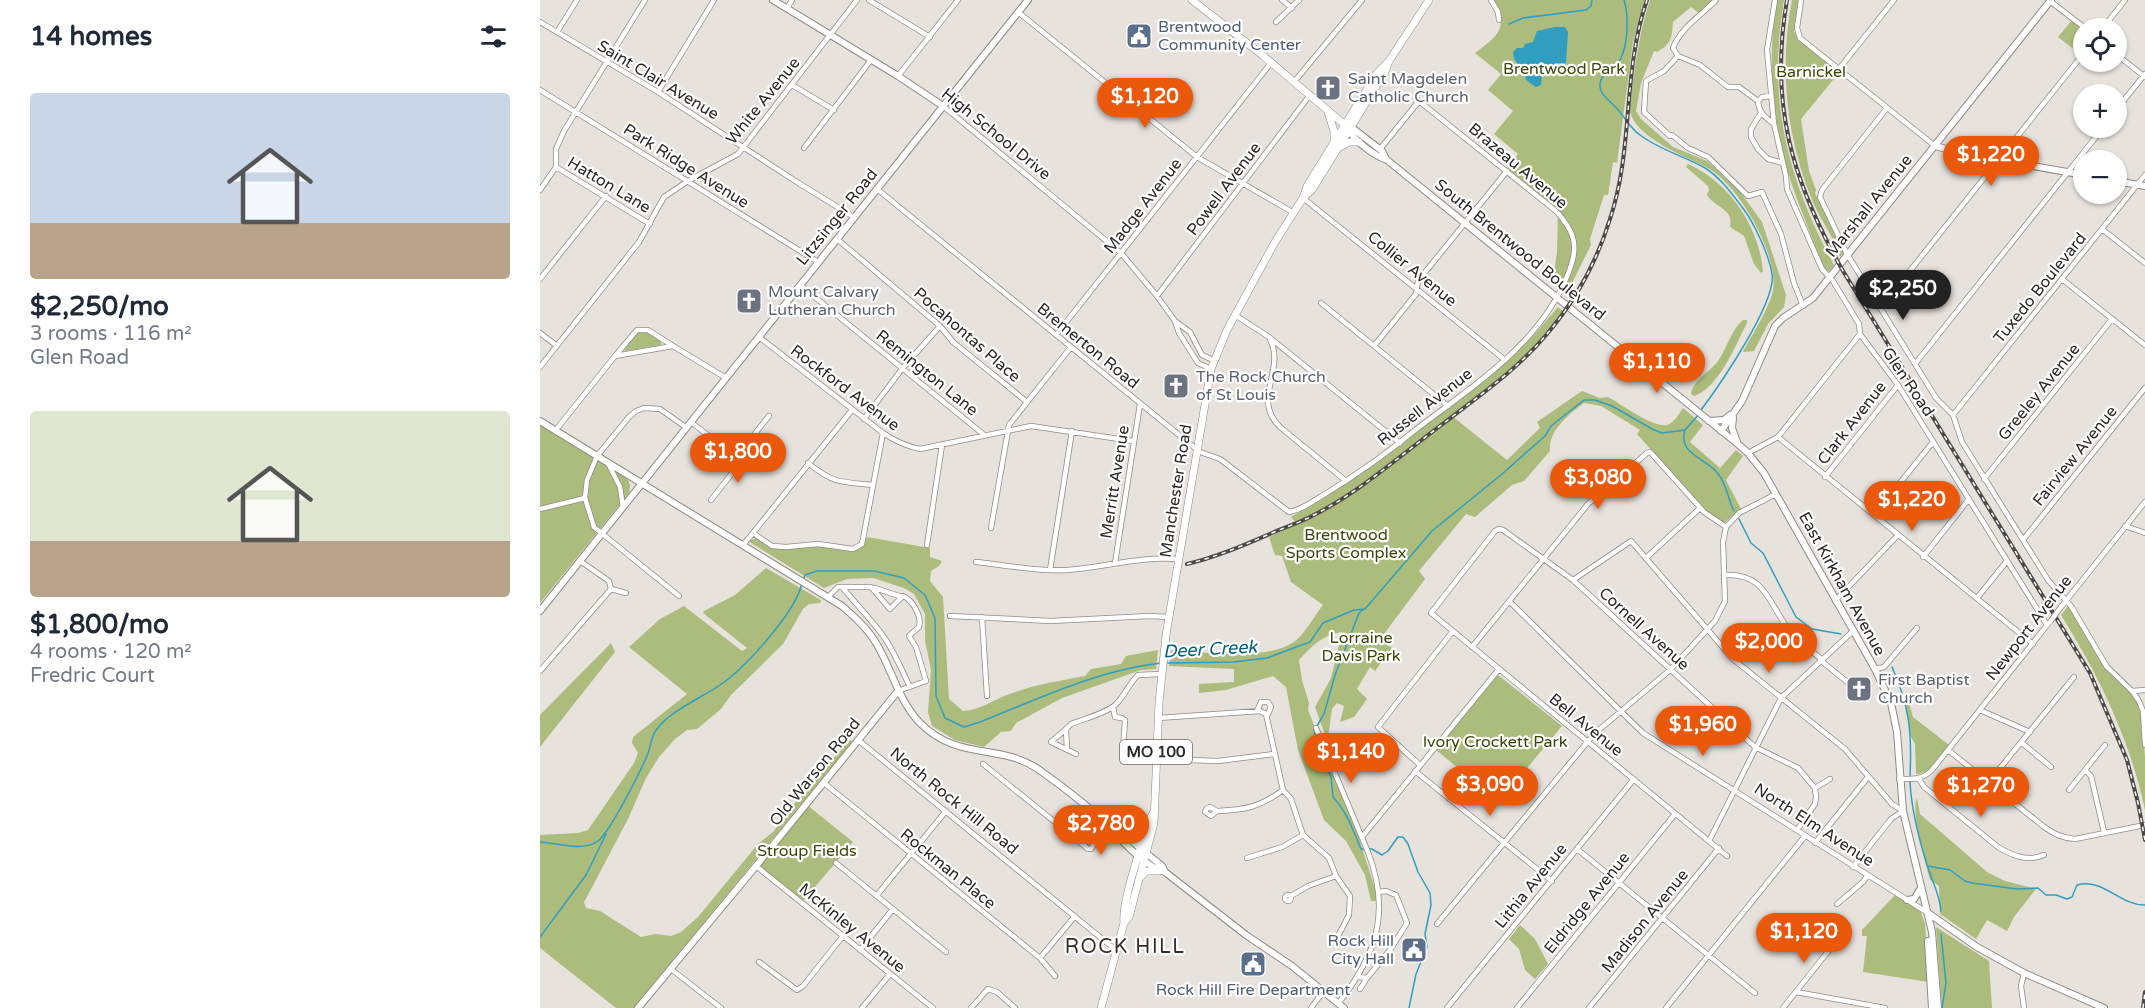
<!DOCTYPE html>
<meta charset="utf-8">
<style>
:root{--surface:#fff;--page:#f6f6f7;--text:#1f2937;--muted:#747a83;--accent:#ea580c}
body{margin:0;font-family:"Varela Round",sans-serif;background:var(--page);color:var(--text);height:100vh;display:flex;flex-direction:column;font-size:22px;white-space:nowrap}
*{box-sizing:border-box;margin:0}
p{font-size:20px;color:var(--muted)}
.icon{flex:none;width:33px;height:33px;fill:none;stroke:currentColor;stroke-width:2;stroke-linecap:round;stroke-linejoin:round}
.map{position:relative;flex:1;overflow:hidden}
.sheet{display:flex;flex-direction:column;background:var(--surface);width:540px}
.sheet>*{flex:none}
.buttons{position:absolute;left:1533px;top:18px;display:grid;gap:12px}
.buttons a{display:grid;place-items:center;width:54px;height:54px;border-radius:50%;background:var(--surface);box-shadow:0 2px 4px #0004;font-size:30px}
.price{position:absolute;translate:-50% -51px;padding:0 14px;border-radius:21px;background:var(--accent);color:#fff;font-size:20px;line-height:39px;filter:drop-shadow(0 2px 3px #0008)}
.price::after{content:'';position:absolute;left:50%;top:36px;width:18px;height:14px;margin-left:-9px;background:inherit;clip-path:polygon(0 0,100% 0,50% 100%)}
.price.selected{background:#222;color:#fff}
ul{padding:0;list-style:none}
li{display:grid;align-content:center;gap:12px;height:318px;padding:0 30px}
li span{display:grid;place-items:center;height:186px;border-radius:6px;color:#555}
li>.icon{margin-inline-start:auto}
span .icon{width:108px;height:108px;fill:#fffc;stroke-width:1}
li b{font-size:26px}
h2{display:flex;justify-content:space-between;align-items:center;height:72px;padding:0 30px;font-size:26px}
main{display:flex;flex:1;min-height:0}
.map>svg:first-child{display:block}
.green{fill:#abbc7c}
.water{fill:#319ec0}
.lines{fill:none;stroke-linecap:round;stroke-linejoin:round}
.stream{stroke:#319ec0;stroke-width:1.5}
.street-casing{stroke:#8f8a85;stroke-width:6}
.secondary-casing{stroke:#8f8a85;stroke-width:8}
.primary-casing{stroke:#8f8a85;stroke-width:8}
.street{stroke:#fff;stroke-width:4.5}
.secondary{stroke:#fff;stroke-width:6}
.primary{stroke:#fff;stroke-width:7}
.rail-casing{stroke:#4c4946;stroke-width:4}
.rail{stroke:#fff;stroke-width:1.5;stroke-dasharray:4.5;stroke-linecap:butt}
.street-bridge-casing{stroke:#8f8a85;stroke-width:6;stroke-linecap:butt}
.street-bridge{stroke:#fff;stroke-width:4.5}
.labels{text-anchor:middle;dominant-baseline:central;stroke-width:4.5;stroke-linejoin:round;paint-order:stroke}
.shield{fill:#fff;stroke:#6b6968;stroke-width:1.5}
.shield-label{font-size:15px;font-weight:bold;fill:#2b2927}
.service-label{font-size:16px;fill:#4e5e75;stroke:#fff;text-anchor:start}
.park-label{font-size:16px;fill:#3a4608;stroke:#fff}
.worship-label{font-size:16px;fill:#5b616d;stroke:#fff;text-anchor:start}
.street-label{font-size:16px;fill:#2b2927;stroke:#fff}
.water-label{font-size:18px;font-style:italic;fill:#045e76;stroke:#fff}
.quarter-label{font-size:20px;letter-spacing:1.5px;fill:#332e2a;stroke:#fff}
</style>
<main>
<section class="sheet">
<h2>14 homes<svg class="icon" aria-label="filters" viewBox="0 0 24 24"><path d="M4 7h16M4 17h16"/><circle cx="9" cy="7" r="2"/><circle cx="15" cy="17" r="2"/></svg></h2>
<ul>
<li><span style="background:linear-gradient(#c9d6e8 70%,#b9a48a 0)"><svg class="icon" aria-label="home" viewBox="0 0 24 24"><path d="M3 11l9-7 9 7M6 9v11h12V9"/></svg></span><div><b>$2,250/mo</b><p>3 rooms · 116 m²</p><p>Glen Road</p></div></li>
<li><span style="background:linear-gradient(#dfe7d0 70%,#b9a48a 0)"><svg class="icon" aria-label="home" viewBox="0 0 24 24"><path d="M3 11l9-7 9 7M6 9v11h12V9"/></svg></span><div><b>$1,800/mo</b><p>4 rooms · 120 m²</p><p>Fredric Court</p></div></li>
</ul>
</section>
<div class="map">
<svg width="1605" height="1008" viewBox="0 0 1605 1008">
<rect width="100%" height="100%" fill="#e8e2dd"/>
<!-- green -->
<path class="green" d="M953,0H1105L1093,42L1077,163L1073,162L1068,195H1064L1050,239L1051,245L1026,295L1012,284L1017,252L1018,210L967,168L978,154L954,134L973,111L948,90L961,74L935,53C958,36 970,27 953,0Z
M1110,0H1173L1159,13L1151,7L1133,22C1132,38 1131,44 1117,52L1114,51L1101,83L1096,111L1101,119L1133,147L1167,161L1201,193L1222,222L1246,295L1244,307L1228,324L1214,351L1203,352C1212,334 1229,310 1233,290C1239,255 1198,183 1166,167C1144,156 1097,138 1090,112C1089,106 1092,96 1092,89C1096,59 1100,30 1110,0Z
M1237,0H1244C1227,99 1247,178 1294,265L1289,271L1286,270L1281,262C1272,237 1261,211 1252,185C1233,127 1226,60 1237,0Z
M1252,0H1258L1254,32L1302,69L1261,119L1269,171L1276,190L1275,193L1304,252L1300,257C1299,246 1277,214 1272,200C1246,136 1239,67 1252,0Z
M1532,20L1543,30V49L1540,54L1518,37Z
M1148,164C1189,182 1219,226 1223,271L1221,273L1214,264L1204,236L1190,227C1194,208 1175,208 1167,195L1169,190L1168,186L1146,167Z
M1018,307L1023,311L992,349L968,371L912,416L967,460L1000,428L997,422L1042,391L1060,398L1068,397C1081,404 1113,428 1127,425C1134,423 1139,414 1143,408L1163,425L1150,442L1180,468L1196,450L1203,456L1186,480L1201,509L1184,523L1168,513L1097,434L1100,430L1061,406L1044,403C1029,414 1008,431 1010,451L984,481L972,485L935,517L926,514L879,571L885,579L841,638L852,648L835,671L830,667L817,689L827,699L814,717L800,722L804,706L797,703L792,709L788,737L785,735L775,707L791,678L802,632C782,635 772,646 759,660L762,680L769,703L768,710L818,835L836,892V901H831L825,875L806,841L784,820L758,750L746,687L733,676L686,690L659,693V684L694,682V669L629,666L631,650C663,652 727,661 754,642C764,635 775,615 783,605L751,582L742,556L735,555L729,537L757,524L751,517L793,491L963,364L993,336Z
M1203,320H1207V323C1196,344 1179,388 1154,396L1151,394C1153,380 1170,372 1178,361C1187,348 1191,330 1203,320Z
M99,331H106L121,340V345L85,351L84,347L94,335Z
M0,425C19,436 78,464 88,480C91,485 90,488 89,493L0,603Z
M327,537L390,548V557L402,561L399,566L391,571L390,581L403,597L409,699L423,711C440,710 451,701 467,695C492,685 519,681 545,676L551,669L581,664L586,656L618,650L616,669L601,670L522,698L476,723L471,731L461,732L444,747L415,740L392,726L388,712L391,670L385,640V614L374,594L364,588L333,578L307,579L284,588L208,541L216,538L231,546L275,545L299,550H311L324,542Z
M226,568L281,600L280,603L269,604L263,609L243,644L191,695L181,709L157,729L147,730L135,739L119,757L106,778L88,819L50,891L44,902L46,908L60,911L101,937L116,934L131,936L141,932L158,917L218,844L233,832L279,771L298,754L307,742L312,740V742L94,1008H76L0,948V835L38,833L48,830L94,763L98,753L92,743L93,737L147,694L89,647L120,619L144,606L202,651L207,648L163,613L164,611L195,595Z
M1528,606L1566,670L1592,694L1601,710L1605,757V810C1590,739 1559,676 1521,615Z
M71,643L75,652L0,747V715Z
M958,675L1022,726L959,802L895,749Z
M1367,696L1373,717L1409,745C1400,756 1391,775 1376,774L1375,744L1371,737L1364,700Z
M1377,798L1380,814L1447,872L1465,881L1496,889L1474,917L1467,931L1447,920L1436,939L1400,914L1399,886L1390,880C1386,863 1370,811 1377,798Z
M267,805L313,842L263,901L221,867V863Z
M1355,895L1381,912L1385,924L1389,982L1323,972L1327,936H1322V930Z
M980,925L995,939L1008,964L995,979L985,970L979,949L969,939Z
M1396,927L1449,961L1452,1008H1402Z"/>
<!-- water -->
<path class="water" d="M1015,27H1025L1028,32L1026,63H1015L1011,71L1002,74L1001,85L996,87C983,78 988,82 981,68L977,70V75L976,74V69L980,66L974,59L973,52L977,48H983L985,44L993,42L997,31Z"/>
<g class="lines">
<!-- stream -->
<path class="stream" d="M1084,0C1089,16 1088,43 1081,58C1075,70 1055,74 1061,91C1065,99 1074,104 1079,111C1086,119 1091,129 1100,135C1120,150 1144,156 1165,168C1180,177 1192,194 1202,207C1214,222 1229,255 1232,274C1237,302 1179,386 1161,410
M969,24L983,18L1046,10L1051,6L1052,0
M1145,430C1137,455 1169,459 1179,475C1187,486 1188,499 1194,511
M1199,519L1211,543L1223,553L1256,617L1272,629L1301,634
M264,578L265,575L277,571H334L364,578L385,595L395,618L396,696L405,718L424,727L440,722C498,699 558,670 621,663
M626,663L693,662L727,658L770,642L783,623L814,610L825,609L892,531L962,474L1005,436L1011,426L1044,400H1055L1072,406L1114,430L1122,433L1145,430L1159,414
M1352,667C1370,707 1372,734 1370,776
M777,726L784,714L795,675L819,613L824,609
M774,729L777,747L791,777L793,797C807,812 813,830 821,849H832L842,855L848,851L858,837H863L868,844L878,872L890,893L891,905L885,934L887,947L876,974L869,1008
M1370,781C1371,809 1379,839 1387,865C1392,881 1400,895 1401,911
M0,842C16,843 44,852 58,841C70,832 99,774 106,758C111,749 110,737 117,729C130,711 161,698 180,685C205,668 256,612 262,583
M1388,866L1410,870L1425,881L1432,883L1477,889L1498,888L1506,895H1516L1527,899L1532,897L1537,885C1562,877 1581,906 1605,905
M1401,934L1406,983L1402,1008
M0,937L46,875L66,834"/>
<!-- street casing -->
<g class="street-casing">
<path id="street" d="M329,0L390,37
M742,0L752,8
M951,0L958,12L959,20
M1176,0C1162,15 1140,28 1133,48L1138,56L1160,65L1188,87H1199L1218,101
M1235,0L1227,50L1234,124L1246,176L1247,189L1282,269L1293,281L1319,324L1320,334L1358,385L1507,625
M1261,0L1257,28L1260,38L1395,146
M1510,1L1545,28
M247,8L252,0
M478,12L657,157L754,213
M0,22L118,92L260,184L314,217
M736,22L759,0
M1563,28L1585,0
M17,32L37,0
M1576,54L1605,77
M1138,56L1124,71L1106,81L1104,112L1130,136L1132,135L1148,148L1168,157L1208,196L1222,192L1241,234L1254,283L1263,306
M1299,69L1354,0
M358,76L418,0
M754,82L822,0
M252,85L294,110
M0,90L278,262
M118,92L174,0
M1231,96L1222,97L1218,101C1219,113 1225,117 1234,124
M403,106L581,253L617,296L635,321L639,333L658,363L671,369
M1347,108L1282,190L1280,197L1307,254L1396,398L1413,415L1422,442L1508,580L1531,606L1567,667L1592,691L1599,701L1603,711L1605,745
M1576,110L1605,74
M1221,113L1211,129V137L1218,149L1228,159L1243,163
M264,148L331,60
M16,167L110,224
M337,189L660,452L680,459L749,512C762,510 773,501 785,494C816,475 846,454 874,431C931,387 1001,344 1028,274C1033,261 1037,248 1032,235C1029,226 1023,219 1017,212L879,101L840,149
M0,190L16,167V149L24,131L105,0
M763,198L965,360
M1562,229L1605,263
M297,239L400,326L413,342L487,402
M0,279L66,196
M1522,279L1605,345
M260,285L443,434
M617,296L770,95
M781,303L908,406
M1341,307L1544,53
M695,315L729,337L860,443
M635,321L650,332L662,355L673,360
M0,333L17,346
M516,335L731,63
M219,337L343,433C355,441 365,446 380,449L491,426L593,441
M730,339C746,370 711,399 740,427L806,481
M834,346L876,294L878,281L967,171
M75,356L97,330H108L133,346
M1375,364L1563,128
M0,367L99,242L124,197L148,181L198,154L317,0
M1413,415L1605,175
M324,419L362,369L400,326
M151,422L192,454L197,456L229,416
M15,431L75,356L133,346L186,378
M1238,437L1493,644
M1208,453L1238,437L1320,334
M68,463L80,487L83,507
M268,463C294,484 301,482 333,485
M1285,477L1358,385
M1444,479L1572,319
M171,500L193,472L197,456
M0,509L45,498
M1334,515L1393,442
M1585,526L1605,533
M451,528L469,425L531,347
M213,533L312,410
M1483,540L1605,388
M203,545L213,533L232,546L246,547L278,544L313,549L322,544L343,433
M387,545L402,445
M1383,557L1429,499
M1106,558L1160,508
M436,562C466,565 498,572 528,570C564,567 602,556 638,559
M575,563L600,404
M510,570L532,431
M1185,575C1226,573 1228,603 1249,630C1257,641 1271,650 1281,659
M1033,580L1091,541L1193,659L1305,749L1352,804L1363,811L1351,819L1313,867
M302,587C316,604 331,619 344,637C355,653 362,671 370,687
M335,588L362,597
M71,589L86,593
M139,596L54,527L45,498L47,480L57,456L89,417L96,411L104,408L120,409L147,428
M288,597L298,587H331L350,609L363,596C373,600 382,617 379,627L369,636L376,647L386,681L358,691
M1437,598L1467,561
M1295,601L1358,535
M970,602L1103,733L1388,913
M1521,607L1605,502
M410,616L511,621L609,616L629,617
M442,617L447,696
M932,647L1048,504L1107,453L1110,452L1112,454L1164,512L1186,527
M1280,660L1311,685
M1335,669L1344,667L1377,628
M0,671L71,589L69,581L40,561
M1592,691L1605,690
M573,708L575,717L582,718L585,720L583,750
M1440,710L1490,732
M717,711L721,702H728L731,707L727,716
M618,718L720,711L726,714L743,790L751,799L763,835L789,858L796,876L810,896L809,915L799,934
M776,728L828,852C851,912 837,954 798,1004
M526,729L511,742L536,754
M318,740L577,951
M1482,743L1511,767
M527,749L526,729L531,724C543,719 571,712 578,702C586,693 589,684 598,675L621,674
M1408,750L1503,826C1514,834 1522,838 1535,839L1605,825
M616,759L678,761L734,754
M443,764L531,835L551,811
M880,765L838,727L913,631
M1545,770L1551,776L1564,832
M875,771L1012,881
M1359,779C1373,779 1382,780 1392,770L1508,624
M1379,779L1384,787L1458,847C1473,856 1487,862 1504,855
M284,783L500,958L515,976
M1448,783L1534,677
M1275,788L1290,779
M1529,790L1565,745
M677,811L670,807L667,808L665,812L671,816L677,811C705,810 720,807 743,790
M531,835L548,849H551L554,845L551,841L542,843
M822,837L959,669
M1169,841L1241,698L1312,632
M1275,843L1328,777
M1037,849L1215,993
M1187,856L891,613L955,531L959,529L963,530L1033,580L1215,747L1258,768L1275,788L1276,797L1275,804L1257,830
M707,858L742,847L763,835
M296,863L406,952
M216,866L393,1008
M745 898a3 3 0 1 1 6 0a3 3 0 1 1-6 0Z
M337,895L406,811
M751,896L768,886L796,876
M1297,904L1323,882L1327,876
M897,924L1054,734L1130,670L1175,621L1185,601L1183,542L1186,527L1199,513L1236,494
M320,950L353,909
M500,958L535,916
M219,962L257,990L263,986L303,936
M131,969L181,1008
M1484,973L1481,986L1484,1008
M819,977L827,978L850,950L867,923L856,895L846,891L839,892
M820,989L827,978
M1256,992L1345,1008
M322,1008L350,974
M431,1008L448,989L457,992L475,1008
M771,1008L783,992
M907,1008L1094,779
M977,1008L1135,814
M1049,1008L1179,848
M1126,1008L1265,836
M1243,1008L1302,934"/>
</g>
<!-- secondary casing -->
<g class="secondary-casing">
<path id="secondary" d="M233,0L358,76L403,106
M811,127L842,151L846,159
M809,131C818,143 833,155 847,160L1199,445L1208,453L1224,473L1335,669L1351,703L1357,732L1363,811L1392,932L1398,1008
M1395,146L1425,154L1544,175
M1576,181L1605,186
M1193,418L1192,428L1197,442
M0,421L302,606C315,617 328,629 336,643C352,669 358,700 380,723C418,761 459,743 498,769C519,784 555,811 572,830C585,844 606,867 625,872L706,935L752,966L804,1008
M1169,421L1184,420L1190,415
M1181,431L1202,401L1235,326L1243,318L1273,298L1511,0
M0,611L488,0
M573,830L583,834L622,866L625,872
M1367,900L1374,899L1381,888
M1388,913L1437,947L1484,973L1564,1008
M1388,941L1392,1008
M98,1008L216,866L358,691"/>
</g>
<!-- primary casing -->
<g class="primary-casing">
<path id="primary" d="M652,0L721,54L805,125L809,131
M788,112L794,131V142
M800,147L809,142H819
M763,198L772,190L845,72L849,61
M592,841H598L604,837
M600,877L607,871H619
M584,923C581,904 602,844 608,823L613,813
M561,1008L584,923L589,917L614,823L619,703L626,635L671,369L687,330L735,242L763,198L767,186L837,73L849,61L889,0"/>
</g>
<!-- street -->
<use href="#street" class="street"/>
<!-- secondary -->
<use href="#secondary" class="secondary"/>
<!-- primary -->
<use href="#primary" class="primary"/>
<!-- rail casing -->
<g class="rail-casing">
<path id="rail" d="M1247,0C1229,104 1252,181 1303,271L1550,673L1587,760L1598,803L1605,840
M647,564C677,557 704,545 732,533C746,527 761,522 774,515C821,491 862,454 904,423C940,395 978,369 1007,334C1036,300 1057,261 1070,219C1094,148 1082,71 1107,0
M1603,1008L1605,992"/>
</g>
<!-- rail -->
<use href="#rail" class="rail"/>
<!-- street-bridge casing -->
<g class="street-bridge-casing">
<path id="street-bridge" d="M1510,622L1521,607"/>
</g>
<!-- street-bridge -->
<use href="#street-bridge" class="street-bridge"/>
</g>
<!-- icons -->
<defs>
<g id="civic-square" transform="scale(1.35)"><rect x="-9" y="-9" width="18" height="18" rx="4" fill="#5c6f8a" stroke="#fff"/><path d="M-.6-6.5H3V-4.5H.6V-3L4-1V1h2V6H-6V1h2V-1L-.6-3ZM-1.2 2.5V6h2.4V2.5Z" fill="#fff"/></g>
<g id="church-square" transform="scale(1.35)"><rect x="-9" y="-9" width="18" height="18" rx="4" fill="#6b7280" stroke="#fff"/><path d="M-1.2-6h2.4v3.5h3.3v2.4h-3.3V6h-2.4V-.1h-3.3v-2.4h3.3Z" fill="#fff"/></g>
</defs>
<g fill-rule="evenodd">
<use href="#civic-square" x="599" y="36"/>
<use href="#church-square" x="788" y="88"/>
<use href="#church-square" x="209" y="301"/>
<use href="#church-square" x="636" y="386"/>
<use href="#church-square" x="1319" y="689"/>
<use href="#civic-square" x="874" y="950"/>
<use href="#civic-square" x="713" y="964"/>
</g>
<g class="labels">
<!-- shield labels -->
<rect class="shield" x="580" y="740" width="72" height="24" rx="4.5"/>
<g class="shield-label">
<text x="616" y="752">MO 100</text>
</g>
<!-- service labels -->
<g class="service-label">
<text x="618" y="27">Brentwood<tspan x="618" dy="18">Community Center</tspan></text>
<text x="854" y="941" text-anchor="end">Rock Hill<tspan x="854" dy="18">City Hall</tspan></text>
<text x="713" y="990" text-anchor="middle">Rock Hill Fire Department</text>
</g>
<!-- park labels -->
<g class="park-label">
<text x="1024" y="69">Brentwood Park</text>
<text x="1271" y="72">Barnickel</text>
<text x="806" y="535">Brentwood<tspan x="806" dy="18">Sports Complex</tspan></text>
<text x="821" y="638">Lorraine<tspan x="821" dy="18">Davis Park</tspan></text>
<text x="955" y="742">Ivory Crockett Park</text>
<text x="267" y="851">Stroup Fields</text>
</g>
<!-- worship labels -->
<g class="worship-label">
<text x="808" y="79">Saint Magdelen<tspan x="808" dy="18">Catholic Church</tspan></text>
<text x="228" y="292">Mount Calvary<tspan x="228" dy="18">Lutheran Church</tspan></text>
<text x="656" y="377">The Rock Church<tspan x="656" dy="18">of St Louis</tspan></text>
<text x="1338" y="680">First Baptist<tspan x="1338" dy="18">Church</tspan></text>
</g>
<!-- street labels -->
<g class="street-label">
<text transform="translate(118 80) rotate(31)">Saint Clair Avenue</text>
<text transform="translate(223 101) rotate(-51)">White Avenue</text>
<text transform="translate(456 134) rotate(39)">High School Drive</text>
<text transform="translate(146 166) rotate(32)">Park Ridge Avenue</text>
<text transform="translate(978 166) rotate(40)">Brazeau Avenue</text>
<text transform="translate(69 185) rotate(31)">Hatton Lane</text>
<text transform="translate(684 189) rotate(-53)">Powell Avenue</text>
<text transform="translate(603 206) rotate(-52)">Madge Avenue</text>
<text transform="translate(1329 206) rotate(-51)">Marshall Avenue</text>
<text transform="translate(297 217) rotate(-51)">Litzsinger Road</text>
<text transform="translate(980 250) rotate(39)">South Brentwood Boulevard</text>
<text transform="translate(872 269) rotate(39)">Collier Avenue</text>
<text transform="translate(1500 288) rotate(-51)">Tuxedo Boulevard</text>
<text transform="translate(427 335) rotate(41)">Pocahontas Place</text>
<text transform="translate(548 346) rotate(39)">Bremerton Road</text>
<text transform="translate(387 373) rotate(39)">Remington Lane</text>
<text transform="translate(1368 382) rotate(56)">Glen Road</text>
<text transform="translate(305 388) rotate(37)">Rockford Avenue</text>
<text transform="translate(1499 392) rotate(-51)">Greeley Avenue</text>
<text transform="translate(885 407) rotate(-38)">Russell Avenue</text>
<text transform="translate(1312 423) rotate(-52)">Clark Avenue</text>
<text transform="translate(1535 456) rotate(-51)">Fairview Avenue</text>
<text transform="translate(575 482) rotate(-81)">Merritt Avenue</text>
<text transform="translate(636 491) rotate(-81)">Manchester Road</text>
<text transform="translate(1302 584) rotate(61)">East Kirkham Avenue</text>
<text transform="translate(1489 628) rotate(-52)">Newport Avenue</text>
<text transform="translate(1104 629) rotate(42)">Cornell Avenue</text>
<text transform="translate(1046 725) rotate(39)">Bell Avenue</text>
<text transform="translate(275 772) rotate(-51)">Old Warson Road</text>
<text transform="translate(414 801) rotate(39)">North Rock Hill Road</text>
<text transform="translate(1274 825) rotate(33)">North Elm Avenue</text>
<text transform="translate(408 869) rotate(39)">Rockman Place</text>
<text transform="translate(991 886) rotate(-51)">Lithia Avenue</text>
<text transform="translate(1047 903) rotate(-51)">Eldridge Avenue</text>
<text transform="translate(1105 921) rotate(-51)">Madison Avenue</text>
<text transform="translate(312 928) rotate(39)">McKinley Avenue</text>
</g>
<!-- water labels -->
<g class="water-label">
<text transform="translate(670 649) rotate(-3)">Deer Creek</text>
</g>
<!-- quarter labels -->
<g class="quarter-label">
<text x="585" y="947">ROCK HILL</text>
</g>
</g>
</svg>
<div class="buttons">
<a><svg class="icon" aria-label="locate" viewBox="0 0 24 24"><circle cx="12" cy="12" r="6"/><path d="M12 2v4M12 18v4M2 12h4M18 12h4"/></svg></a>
<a>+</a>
<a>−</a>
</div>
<b class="price" style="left:605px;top:129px">$1,120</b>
<b class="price" style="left:1451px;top:187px">$1,220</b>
<b class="price selected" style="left:1363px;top:321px">$2,250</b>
<b class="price" style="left:1117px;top:394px">$1,110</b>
<b class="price" style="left:198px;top:484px">$1,800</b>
<b class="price" style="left:1058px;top:510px">$3,080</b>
<b class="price" style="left:1372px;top:532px">$1,220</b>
<b class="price" style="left:1229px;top:674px">$2,000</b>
<b class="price" style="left:1163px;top:757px">$1,960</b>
<b class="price" style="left:811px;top:784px">$1,140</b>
<b class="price" style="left:950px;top:817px">$3,090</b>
<b class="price" style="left:1441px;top:818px">$1,270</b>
<b class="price" style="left:561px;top:856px">$2,780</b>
<b class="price" style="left:1264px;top:964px">$1,120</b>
</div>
</main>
